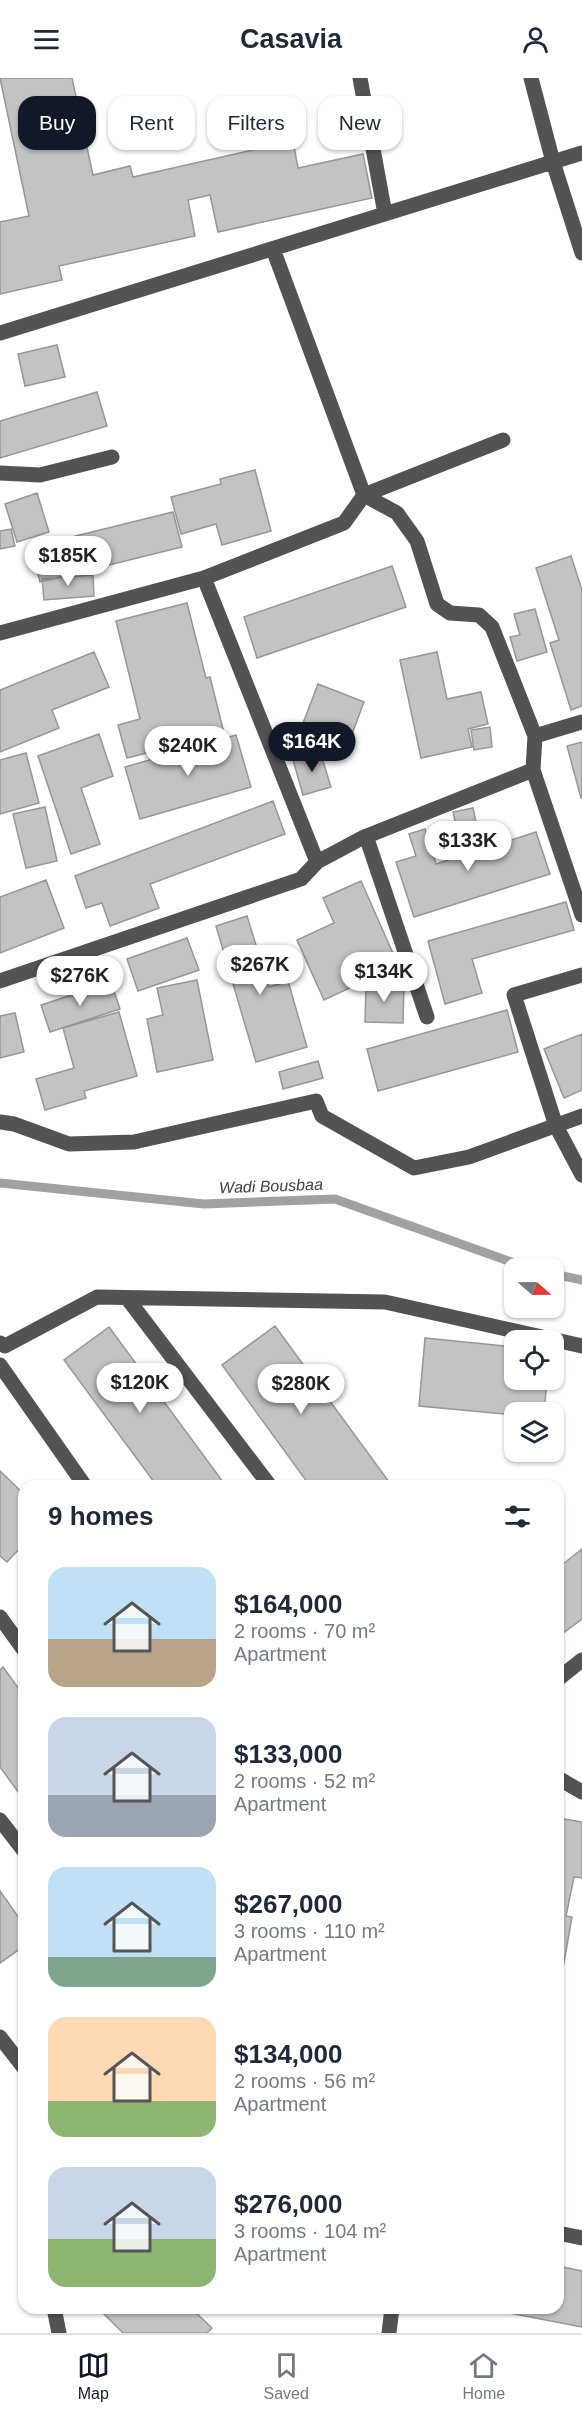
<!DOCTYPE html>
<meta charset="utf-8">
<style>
:root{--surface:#fff;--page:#f2f2f3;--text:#1f2937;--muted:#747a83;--line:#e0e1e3;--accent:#111827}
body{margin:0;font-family:Helvetica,sans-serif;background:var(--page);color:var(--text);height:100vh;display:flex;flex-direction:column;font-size:22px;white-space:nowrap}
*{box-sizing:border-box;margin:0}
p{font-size:20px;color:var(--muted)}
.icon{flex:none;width:33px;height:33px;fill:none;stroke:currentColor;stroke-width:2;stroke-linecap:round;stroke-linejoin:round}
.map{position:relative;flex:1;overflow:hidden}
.details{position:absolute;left:18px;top:1402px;width:546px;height:834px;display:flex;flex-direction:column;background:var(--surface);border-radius:18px;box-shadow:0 2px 4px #0004}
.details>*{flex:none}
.guide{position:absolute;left:18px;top:18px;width:546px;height:54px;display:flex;gap:12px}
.needle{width:39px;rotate:110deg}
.controls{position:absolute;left:504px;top:1180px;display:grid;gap:12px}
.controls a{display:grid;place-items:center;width:60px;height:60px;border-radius:12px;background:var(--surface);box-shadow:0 2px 4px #0004;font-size:30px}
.price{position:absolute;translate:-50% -51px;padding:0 14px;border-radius:21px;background:#fff;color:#222;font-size:20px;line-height:39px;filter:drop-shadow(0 2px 3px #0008)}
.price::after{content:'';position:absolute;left:50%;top:36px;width:18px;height:14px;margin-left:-9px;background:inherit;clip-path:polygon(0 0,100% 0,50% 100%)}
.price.active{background:var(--accent);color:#fff}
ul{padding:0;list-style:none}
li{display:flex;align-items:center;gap:18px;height:150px;padding:0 30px}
li span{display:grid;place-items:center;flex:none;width:168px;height:120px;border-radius:18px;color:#555}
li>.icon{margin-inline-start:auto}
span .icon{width:72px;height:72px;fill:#fffc;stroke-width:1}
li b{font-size:26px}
h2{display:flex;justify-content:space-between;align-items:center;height:72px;padding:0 30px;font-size:26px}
.pill{padding:0 21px;border-radius:18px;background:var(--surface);box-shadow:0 2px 4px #0004;font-size:21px;line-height:54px}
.pill.active{background:var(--accent);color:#fff}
header{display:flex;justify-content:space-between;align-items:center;height:78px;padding:0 30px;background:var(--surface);font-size:27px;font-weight:600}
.dock{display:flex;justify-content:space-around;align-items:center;height:84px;border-top:2px solid var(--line);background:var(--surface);font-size:16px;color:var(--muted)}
.dock a{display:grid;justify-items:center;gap:3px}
.dock .active{color:var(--accent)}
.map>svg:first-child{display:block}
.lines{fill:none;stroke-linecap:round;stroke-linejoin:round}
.stream{stroke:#a1a1a1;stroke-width:9}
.building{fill:#c3c3c3;stroke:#979797;stroke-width:1.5}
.minor{stroke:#535353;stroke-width:15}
.labels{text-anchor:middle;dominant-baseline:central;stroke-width:5;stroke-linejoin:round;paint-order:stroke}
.water-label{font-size:16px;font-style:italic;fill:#424242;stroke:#fff}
</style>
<header><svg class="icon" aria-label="menu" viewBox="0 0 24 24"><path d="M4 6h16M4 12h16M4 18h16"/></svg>Casavia<svg class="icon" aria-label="person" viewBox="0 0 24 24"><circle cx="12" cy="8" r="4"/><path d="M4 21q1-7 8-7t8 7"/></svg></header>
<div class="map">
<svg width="582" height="2255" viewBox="0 0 582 2255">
<rect width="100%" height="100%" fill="#fff"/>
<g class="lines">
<!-- stream -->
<path class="stream" d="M0,1105L204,1126L335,1121L531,1191
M554,1196L582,1202"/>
</g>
<!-- building -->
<path class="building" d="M0,0H72L93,97L130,88L133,99L293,63L298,90L363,76L372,120L218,154L210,117L188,122L195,158L59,188L62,202L0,216V144L29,138Z
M57,267L65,299L25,308L18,276Z
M97,314L107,348L0,380V343Z
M255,392L271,453L222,467L216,446L181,456L171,419L221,406L220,401Z
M37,415L49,454L17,464L5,426Z
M173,434L182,469L40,504L31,469Z
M11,451L15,468L0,471V453Z
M571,478L582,512V628L571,632L550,565L559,562L536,490Z
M392,488L406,529L257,580L244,539Z
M93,497L94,518L44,522L42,501Z
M187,525L206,600L210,599L224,655L127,680L118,647L140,641L116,543Z
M535,531L547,574L517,583L510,559L520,557L514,536Z
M94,574L109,609L52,632L59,650L0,674V612Z
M437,574L447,621L481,614L488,646L468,651L472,669L421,680L400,582Z
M318,606L364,624L348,667L343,664L336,682L295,666Z
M490,649L492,669L474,672L471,652Z
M99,656L113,698L81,710L100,766L71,776L38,678Z
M236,657L251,709L140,741L125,689Z
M582,664V720H581L567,668Z
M320,673L331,709L303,717L293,682Z
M26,675L39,725L0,736V682Z
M273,723L285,756L150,806L159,830L110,848L102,825L86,830L75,798Z
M45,729L57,783L26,790L13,736Z
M473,730L481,768L434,778L429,753L456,747L453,734Z
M425,751L436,786L536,754L550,796L414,839L396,784L416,778L409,756Z
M46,802L64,850L0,875V819Z
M361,803L395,880L374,890L379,901L360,910L358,906L324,922L297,862L334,845L323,820Z
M566,824L574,852L472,881L482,915L445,926L428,863Z
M247,838L269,909L288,903L307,969L256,984L216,848Z
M187,860L199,892L138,913L127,881Z
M197,902L213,982L157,994L147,941L163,937L157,910Z
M111,904L120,931L50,954L41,927Z
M366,905L404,907L403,945L365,944Z
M507,932L518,974L378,1013L367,971Z
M119,934L137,998L84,1013L86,1020L45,1032L36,1001L74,990L63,950Z
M15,935L24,974L0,980V938Z
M582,956V1012L564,1020L544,971Z
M318,983L323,1000L283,1011L279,994Z
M275,1248L392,1408H310L222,1287Z
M109,1249L226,1408H157L64,1282Z
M425,1260L514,1269V1302H547L544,1335H514V1337L419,1328Z
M0,1393L24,1416V1466L7,1484L0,1478Z
M582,1471V1541L558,1559V1490Z
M3,1589L24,1618V1722L0,1689V1592Z
M558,1740L582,1744V1800L574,1799L566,1838L572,1839L558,1918Z
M0,1813L24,1847V1868L0,1885Z
M558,2188L582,2193V2249L484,2230H558Z
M98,2230H191L212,2250L207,2255H123Z"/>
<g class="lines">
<!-- minor -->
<path class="minor" d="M360,0L385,136
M531,0L553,84L582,175
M0,255L582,75
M503,362L364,417L397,435L417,463L437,526L450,535L479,537L492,549L535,658L533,692L582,837
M0,395L40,397L112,379
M204,500L344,445L364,417L273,171
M0,555L204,500L317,784
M535,658L582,644
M366,758L427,939
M582,897L514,917L556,1048L582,1097
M0,903L301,801L317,784L362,760L533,692
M0,1044L14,1046L69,1066L134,1064L316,1023L322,1038L414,1090L469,1079L582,1038
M127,1220L270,1408
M0,1265L5,1268L97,1219L385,1224L582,1268
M0,1287L85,1408
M0,1539L24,1572
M558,1601L582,1582
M558,1700L582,1714
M0,1742L24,1773
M0,1959L24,1990
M558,2155L582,2160
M54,2230L59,2255
M389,2255L392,2230"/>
</g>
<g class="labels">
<!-- water labels -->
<g class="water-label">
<text transform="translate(271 1108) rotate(-2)">Wadi Bousbaa</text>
</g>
</g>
</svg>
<div class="controls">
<a><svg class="needle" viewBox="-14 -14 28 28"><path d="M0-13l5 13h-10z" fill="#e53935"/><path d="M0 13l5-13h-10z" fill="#747a83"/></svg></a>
<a><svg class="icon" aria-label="locate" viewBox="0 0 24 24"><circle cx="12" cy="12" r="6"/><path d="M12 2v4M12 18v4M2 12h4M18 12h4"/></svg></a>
<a><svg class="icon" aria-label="layers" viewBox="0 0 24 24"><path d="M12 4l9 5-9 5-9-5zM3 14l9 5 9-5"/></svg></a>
</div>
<b class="price" style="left:68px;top:509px">$185K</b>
<b class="price active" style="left:312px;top:695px">$164K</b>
<b class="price" style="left:188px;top:699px">$240K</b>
<b class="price" style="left:468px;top:794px">$133K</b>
<b class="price" style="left:260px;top:918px">$267K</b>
<b class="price" style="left:384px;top:925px">$134K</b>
<b class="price" style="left:80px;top:929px">$276K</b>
<b class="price" style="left:140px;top:1336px">$120K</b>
<b class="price" style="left:301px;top:1337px">$280K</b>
<div class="guide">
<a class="pill active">Buy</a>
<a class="pill">Rent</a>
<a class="pill">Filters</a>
<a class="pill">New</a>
</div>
<section class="details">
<h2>9 homes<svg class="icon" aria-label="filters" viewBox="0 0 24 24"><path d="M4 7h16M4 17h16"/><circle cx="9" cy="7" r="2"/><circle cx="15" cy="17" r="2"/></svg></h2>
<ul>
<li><span style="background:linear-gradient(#bfe0f5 60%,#b9a48a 0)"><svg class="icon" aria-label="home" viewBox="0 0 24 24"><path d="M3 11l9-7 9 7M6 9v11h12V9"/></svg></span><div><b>$164,000</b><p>2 rooms · 70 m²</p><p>Apartment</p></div></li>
<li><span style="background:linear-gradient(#c9d6e8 65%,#9aa5b1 0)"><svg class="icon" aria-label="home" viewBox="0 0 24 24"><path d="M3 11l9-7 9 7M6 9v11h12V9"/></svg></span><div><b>$133,000</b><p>2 rooms · 52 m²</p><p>Apartment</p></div></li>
<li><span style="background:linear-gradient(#bfe0f5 75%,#7fa58c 0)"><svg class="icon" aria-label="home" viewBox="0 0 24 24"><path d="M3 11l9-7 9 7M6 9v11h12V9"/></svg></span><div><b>$267,000</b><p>3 rooms · 110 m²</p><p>Apartment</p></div></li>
<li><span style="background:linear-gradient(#ffd9b3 70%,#8fb573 0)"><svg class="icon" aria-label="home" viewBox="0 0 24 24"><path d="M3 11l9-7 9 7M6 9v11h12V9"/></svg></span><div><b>$134,000</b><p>2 rooms · 56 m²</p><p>Apartment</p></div></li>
<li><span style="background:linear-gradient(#c9d6e8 60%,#8fb573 0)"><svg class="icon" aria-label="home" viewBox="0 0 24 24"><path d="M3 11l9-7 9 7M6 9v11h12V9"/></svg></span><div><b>$276,000</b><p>3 rooms · 104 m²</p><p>Apartment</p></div></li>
</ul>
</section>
</div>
<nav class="dock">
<a class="active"><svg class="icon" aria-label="map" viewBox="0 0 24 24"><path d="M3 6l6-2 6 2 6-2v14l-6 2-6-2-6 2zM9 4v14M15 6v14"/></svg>Map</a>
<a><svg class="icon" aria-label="saved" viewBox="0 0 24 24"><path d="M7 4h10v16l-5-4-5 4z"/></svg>Saved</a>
<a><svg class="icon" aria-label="home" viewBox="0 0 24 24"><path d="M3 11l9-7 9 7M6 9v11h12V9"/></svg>Home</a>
</nav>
